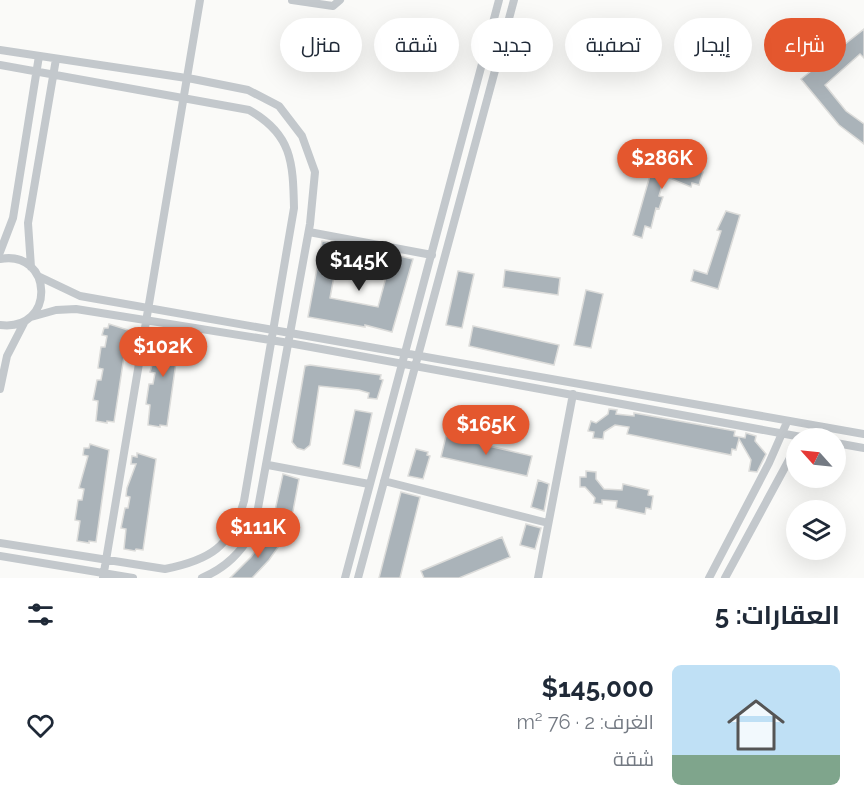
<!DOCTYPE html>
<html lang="ar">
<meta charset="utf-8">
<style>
:root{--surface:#fff;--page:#f6f6f7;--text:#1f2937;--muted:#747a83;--line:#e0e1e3;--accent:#e4572e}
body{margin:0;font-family:Raleway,Cairo,sans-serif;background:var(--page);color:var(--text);direction:rtl;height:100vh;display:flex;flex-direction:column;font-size:22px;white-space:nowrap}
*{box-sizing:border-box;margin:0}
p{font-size:20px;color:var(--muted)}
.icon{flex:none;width:33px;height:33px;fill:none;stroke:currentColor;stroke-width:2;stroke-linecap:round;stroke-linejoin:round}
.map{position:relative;height:578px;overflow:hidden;direction:ltr}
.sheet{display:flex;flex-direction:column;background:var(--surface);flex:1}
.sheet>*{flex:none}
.top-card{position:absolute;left:18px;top:18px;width:828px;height:54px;direction:rtl;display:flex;gap:12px}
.needle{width:39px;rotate:297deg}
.fabs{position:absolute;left:786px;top:428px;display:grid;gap:12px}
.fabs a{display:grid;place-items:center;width:60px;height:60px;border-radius:50%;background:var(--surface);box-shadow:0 6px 24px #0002;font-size:30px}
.price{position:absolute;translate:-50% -51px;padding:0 14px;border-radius:21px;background:var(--accent);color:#fff;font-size:20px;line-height:39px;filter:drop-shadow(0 2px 3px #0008)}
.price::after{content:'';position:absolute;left:50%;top:36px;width:18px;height:14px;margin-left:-9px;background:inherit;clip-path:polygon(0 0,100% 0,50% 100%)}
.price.active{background:#222;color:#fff}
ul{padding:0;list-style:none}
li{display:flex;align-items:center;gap:18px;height:150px;padding:0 24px}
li+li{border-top:2px solid var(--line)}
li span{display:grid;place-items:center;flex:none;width:168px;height:120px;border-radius:9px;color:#555}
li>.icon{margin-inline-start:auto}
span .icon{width:72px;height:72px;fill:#fffc;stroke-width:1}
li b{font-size:26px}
h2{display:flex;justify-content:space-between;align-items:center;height:72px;padding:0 24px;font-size:26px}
.pill{padding:0 21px;border-radius:27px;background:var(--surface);box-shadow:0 6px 24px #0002;font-size:21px;line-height:54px}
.pill.active{background:var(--accent);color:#fff}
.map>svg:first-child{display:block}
.building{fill:#aab3b9;stroke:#dcdcda;stroke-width:1.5}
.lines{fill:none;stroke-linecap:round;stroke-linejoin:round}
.street{stroke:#c3c8cc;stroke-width:8}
</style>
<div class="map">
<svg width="864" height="578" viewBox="0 0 864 578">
<rect width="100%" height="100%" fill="#fafaf8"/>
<!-- building -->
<path class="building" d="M864,29V58L860,54L825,85L846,111L864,124V144L839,125L801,79Z
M655,158L703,172L699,185L692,183L691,187L665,176L659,196L663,197L659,209L656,208L651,228L645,226L642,238L633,235Z
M726,211L740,215L718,289L691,281L694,270L707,274L721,231L717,230Z
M322,241L340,244L330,298L378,307L388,270L377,266L381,252L413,259L392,332L365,325V327L308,317Z
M505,270L560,278L558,295L503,287Z
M458,271L474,274L462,328L446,325Z
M586,290L603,294L591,348L574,345Z
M109,324L128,330L114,422L107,421V423L96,421L98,401L93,400L97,380H101L103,369L98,368L101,347H105L107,336L102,335L104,328H108Z
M473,326L559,345L554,365L469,346Z
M161,329L180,334L167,426L160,425V427L148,425L150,405L146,404L149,384H153L155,373L150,372L159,340L154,339L155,332L160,333Z
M310,365L381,375L380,379L383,380L377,399L368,398L369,393L359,390L319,386L310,445L304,450L297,448L292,442L305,366Z
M609,409L617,410L616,414L634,416V413L735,431L734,436L745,438L746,433L756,436L755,441L766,454L757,472L749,471L751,460L739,439L736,450L732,449L731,455L627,434L629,427L615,425L604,432L603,439L593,438L594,432L588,431L591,421L596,423L608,414Z
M355,410L372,413L360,468L343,464Z
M446,436L532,456L527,476L441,457Z
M90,444L109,450L96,542L89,541V543L77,541L80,521L75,520L78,500H82L84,489L79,488L88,456L83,455L84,448H89Z
M416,449L428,452L427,455L430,456L423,479L408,476Z
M137,453L156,459L143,550L136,549L135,551L124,549L126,529L121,528L125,508H128L130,497L126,496L127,488L136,464H131L132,456L137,457Z
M586,471L596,472V479L604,489L622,490L623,484L649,490L648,495L653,496L651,509L646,508L645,514L616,508L617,501L602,500V504L594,503L595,498L585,487H580V477H586Z
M283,474L299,479L293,511L285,534L271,529Z
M538,480L549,484L544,511L531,507Z
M401,492L420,497L400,578H379Z
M526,524L541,528L535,549L520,545Z
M268,534L281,543L269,560L252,578H230L251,557Z
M502,537L510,557L459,578H424L421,571Z"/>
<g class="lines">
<!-- street -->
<path class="street" d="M292,0L333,6L340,0
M0,50L193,79L248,90L279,106L302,136L315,172L310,224L254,530C240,553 227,567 202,578
M0,65L249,110C292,134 293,162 294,208L244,501C231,547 210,560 165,569L0,543
M309,232L432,255
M0,252L13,218L39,56
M0,259C53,249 57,332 0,325
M31,267L28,223L56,59
M38,276L80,296L864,434
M31,317L56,310L76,309L289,343L807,438
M0,389L7,356L24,323
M836,443L864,448
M268,465L369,484
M384,481L548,523
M0,556L133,578
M103,578L200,0
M345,578L499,0
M358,578L514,0
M538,578L573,394
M709,578L769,463L787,422
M725,578L796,447"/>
</g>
</svg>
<div class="fabs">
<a><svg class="needle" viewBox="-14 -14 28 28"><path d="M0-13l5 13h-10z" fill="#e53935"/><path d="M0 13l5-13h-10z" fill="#747a83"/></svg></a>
<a><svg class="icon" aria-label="layers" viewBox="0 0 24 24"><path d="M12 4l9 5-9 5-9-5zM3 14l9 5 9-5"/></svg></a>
</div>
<b class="price" style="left:662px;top:190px">$286K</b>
<b class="price active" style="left:359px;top:292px">$145K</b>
<b class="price" style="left:163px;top:378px">$102K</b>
<b class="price" style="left:486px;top:456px">$165K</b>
<b class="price" style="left:258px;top:559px">$111K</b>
<div class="top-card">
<a class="pill active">شراء</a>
<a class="pill">إيجار</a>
<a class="pill">تصفية</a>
<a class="pill">جديد</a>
<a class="pill">شقة</a>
<a class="pill">منزل</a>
</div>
</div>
<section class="sheet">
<h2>العقارات: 5<svg class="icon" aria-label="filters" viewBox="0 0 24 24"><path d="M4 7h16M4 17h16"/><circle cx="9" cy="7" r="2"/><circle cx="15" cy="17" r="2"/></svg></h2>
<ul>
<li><span style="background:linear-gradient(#bfe0f5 75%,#7fa58c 0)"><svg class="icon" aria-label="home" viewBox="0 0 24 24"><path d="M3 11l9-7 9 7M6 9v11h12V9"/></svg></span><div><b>$145,000</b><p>الغرف: 2 · 76 m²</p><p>شقة</p></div><svg class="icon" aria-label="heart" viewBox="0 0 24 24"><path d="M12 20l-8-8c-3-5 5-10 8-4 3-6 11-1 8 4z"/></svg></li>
</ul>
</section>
